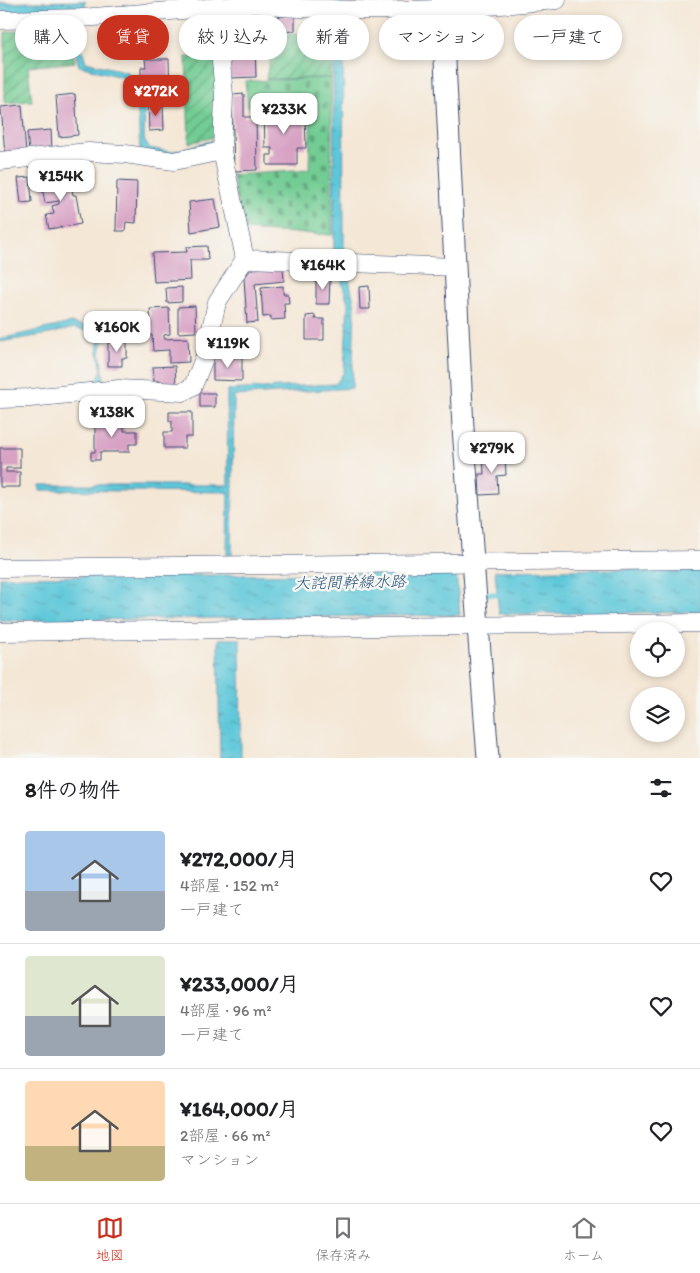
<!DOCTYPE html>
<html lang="ja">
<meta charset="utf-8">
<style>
:root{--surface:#fff;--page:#f6f6f6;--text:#202124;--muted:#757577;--line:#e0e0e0;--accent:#c8321e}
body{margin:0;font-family:Itim,"Klee One",sans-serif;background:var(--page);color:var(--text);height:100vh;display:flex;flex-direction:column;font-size:19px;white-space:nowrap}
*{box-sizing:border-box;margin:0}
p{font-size:16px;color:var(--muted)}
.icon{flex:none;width:28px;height:28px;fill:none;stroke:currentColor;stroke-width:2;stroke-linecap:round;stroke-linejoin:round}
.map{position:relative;height:758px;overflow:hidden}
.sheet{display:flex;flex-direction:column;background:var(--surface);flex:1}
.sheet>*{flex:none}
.hud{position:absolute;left:15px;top:15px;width:670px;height:45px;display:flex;gap:10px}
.tools{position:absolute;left:630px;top:622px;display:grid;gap:10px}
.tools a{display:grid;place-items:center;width:55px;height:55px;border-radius:50%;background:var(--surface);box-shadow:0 2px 8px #0003;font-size:25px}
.price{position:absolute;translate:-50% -42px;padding:0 11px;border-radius:10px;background:#fff;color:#222;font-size:16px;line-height:32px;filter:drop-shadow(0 1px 2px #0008)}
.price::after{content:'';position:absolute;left:50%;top:30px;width:15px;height:11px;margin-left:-8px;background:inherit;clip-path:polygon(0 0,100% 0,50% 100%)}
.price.selected{background:var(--accent);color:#fff}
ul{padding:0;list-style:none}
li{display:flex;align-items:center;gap:15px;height:125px;padding:0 25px}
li+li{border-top:1px solid var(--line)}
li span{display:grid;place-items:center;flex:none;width:140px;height:100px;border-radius:5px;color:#555}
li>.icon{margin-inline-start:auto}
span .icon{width:60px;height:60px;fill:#fffc;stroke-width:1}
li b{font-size:21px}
h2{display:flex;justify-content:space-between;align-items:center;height:60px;padding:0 25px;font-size:21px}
.tag{padding:0 18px;border-radius:22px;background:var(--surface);box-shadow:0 2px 8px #0003;font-size:18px;line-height:45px}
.tag.selected{background:var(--accent);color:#fff}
.dock{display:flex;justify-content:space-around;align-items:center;height:70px;border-top:1px solid var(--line);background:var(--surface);font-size:14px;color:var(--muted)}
.dock a{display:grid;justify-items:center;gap:2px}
.dock .selected{color:var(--accent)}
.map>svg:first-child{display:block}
.cemetery{fill:url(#cemetery-stones);stroke:#467e78}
.garden{fill:url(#garden-furrows);stroke:#467e78}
.water{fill:url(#water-ripples);stroke:#3c7b9c}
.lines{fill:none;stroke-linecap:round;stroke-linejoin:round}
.stream{stroke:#5dc7d9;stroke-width:5}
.building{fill:#d8a2c5}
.minor-casing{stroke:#3c4b70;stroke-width:19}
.tertiary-casing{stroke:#3c4b70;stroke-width:23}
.minor{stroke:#fff;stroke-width:18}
.tertiary{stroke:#fff;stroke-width:21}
.labels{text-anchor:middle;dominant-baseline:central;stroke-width:5;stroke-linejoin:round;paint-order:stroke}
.water-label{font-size:16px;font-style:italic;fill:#2c557d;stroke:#f6f6f2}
</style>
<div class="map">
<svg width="700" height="758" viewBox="0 0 700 758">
<defs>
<pattern id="cemetery-stones" width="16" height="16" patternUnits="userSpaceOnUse" patternTransform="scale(1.25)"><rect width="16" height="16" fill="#72cc93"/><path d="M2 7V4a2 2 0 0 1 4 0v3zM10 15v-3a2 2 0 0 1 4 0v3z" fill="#5da67b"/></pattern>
<pattern id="garden-furrows" width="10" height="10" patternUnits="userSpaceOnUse" patternTransform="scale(1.25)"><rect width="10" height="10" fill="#72cc93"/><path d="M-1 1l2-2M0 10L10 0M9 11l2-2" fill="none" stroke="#5da67b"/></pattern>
<pattern id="water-ripples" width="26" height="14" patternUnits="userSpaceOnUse" patternTransform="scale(1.25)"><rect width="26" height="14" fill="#5dc7d9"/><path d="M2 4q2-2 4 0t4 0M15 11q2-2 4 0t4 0" fill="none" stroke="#4ca2b3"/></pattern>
</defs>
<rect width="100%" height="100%" fill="#f6f6f2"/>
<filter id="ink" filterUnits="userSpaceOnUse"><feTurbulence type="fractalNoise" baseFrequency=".02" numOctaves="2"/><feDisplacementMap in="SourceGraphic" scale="10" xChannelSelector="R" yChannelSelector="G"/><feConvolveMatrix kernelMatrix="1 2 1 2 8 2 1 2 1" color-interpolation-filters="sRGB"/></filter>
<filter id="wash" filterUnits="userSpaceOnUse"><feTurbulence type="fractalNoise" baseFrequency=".0096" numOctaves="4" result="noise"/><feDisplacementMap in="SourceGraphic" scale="20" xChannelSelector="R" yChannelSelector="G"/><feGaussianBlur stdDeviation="1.12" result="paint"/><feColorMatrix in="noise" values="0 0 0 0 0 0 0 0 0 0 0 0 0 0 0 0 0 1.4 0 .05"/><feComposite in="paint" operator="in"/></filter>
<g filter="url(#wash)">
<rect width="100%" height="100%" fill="#f4e7d6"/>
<!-- cemetery -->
<path class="cemetery" d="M331,78L332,235L243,230L232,175L309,170L311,105L248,107L245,81Z"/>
<!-- garden -->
<path class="garden" d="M67,26L75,62L28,67L32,101L5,103V32Z
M331,33V78L266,79L274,35Z
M186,57H217L218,136L189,143Z"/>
<!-- water -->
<path class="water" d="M333,0H343L344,256L355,307L352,388L234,396L232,555H227L228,492L40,490V485H228L227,390L336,384L344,372L348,303L334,255Z
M85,1V8L77,9L81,46L86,62L128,72L145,96L144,140L149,148L171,152L215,140L217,146L171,156L140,151L137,96L125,78L79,66L71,35L70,11L0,12V3Z
M71,323L101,330L118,326L142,325L140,330H114L105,334L100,352L104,379L98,384L95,383L102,371L97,347L100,334L74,328L49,334L0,342V339Z
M700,568V612L499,614L495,571Z
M456,573L460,615L0,621V577Z
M218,639H240L241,758H220Z"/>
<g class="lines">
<!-- stream -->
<path class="stream" d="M480,594H502"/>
</g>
<g id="blocks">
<!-- building -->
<path class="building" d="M257,16L258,42H230L229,17Z
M295,16V31L276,32L275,17Z
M255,45L256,77L230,78L229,46Z
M145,59H169L170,97L147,98L146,89H141V67H146Z
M75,94L78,135L59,137L56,96Z
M244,94V117H256L257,170L234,171L232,95Z
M163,103L164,130L149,131L148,104Z
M22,105L26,153L5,154L1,107Z
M293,107V112H305L306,148H297V165H267V155H272V148H265L264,111L272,110V108Z
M51,130L52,150L29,152L27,132Z
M69,173L73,195H76L81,224L49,229L46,215L54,214L52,206L59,204V201L45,203L41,181L51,180L50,176Z
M30,177L32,202L21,203L18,178Z
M117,181L137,182L136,223L126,222L125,231H116Z
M215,199L220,227L191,232L189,202Z
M207,246L208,260H190L191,280L154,282L152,253L187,252L186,247Z
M283,267L284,281L255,284L258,322L247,323L244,278L251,269Z
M316,277L330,278L329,304H316Z
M283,286V294H288L289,303H284L285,319L271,320V316L263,317L261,288Z
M369,286L370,309H360L359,287Z
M182,287V302L167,303L166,288Z
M195,306L196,332L178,333V307Z
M169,308L170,334L164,335V339L188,338L189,362L169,363V350L153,351L152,335H148L147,327L151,326L150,309Z
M315,315V319H324V340H306V316Z
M108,342H127V358H122V366H108Z
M213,357H242V381L213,380Z
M175,366L176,384L159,385V381H154L153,367Z
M200,393H215V407H200Z
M169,412H192V437H185V448H164V432H172V421H169Z
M95,420H124V431H137V444H129V452H100V460H91V452H95Z
M0,448H20V468H6V472H20V487H0Z
M505,454L506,475L497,476L498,494L480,495L479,474H484L483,455Z"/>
</g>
</g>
<g filter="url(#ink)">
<use href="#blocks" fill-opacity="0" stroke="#3c4b70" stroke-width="1"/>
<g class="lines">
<!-- minor casing -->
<g class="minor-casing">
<path id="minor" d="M0,20L81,18L258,4C282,9 306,8 331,9C407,13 481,7 557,0
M0,161L88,152L125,154L174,161L222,151
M245,259L455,267
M0,399L30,398L119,389L183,392L193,386L205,356L217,302L245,259L222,151L224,95L216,7
M0,568L700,560
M0,632L700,623"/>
</g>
<!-- tertiary casing -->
<g class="tertiary-casing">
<path id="tertiary" d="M442,0L463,428L488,758"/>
</g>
<!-- minor -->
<use href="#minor" class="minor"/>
<!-- tertiary -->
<use href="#tertiary" class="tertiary"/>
</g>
</g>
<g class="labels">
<!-- water labels -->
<g class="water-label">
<text transform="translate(350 582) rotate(-1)">大詫間幹線水路</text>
</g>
</g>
</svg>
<div class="tools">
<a><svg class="icon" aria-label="locate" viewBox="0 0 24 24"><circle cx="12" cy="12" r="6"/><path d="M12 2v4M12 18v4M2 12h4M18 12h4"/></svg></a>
<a><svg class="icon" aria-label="layers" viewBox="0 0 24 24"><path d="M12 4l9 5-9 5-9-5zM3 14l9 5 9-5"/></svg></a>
</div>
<b class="price selected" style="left:156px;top:117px">¥272K</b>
<b class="price" style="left:284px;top:135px">¥233K</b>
<b class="price" style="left:61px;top:202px">¥154K</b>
<b class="price" style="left:323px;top:291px">¥164K</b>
<b class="price" style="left:117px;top:353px">¥160K</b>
<b class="price" style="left:228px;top:369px">¥119K</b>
<b class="price" style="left:112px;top:438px">¥138K</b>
<b class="price" style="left:492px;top:474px">¥279K</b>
<div class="hud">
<a class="tag">購入</a>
<a class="tag selected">賃貸</a>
<a class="tag">絞り込み</a>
<a class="tag">新着</a>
<a class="tag">マンション</a>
<a class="tag">一戸建て</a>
</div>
</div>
<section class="sheet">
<h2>8件の物件<svg class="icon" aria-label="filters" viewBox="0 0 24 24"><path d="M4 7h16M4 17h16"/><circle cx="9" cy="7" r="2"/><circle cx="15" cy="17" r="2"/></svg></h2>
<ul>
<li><span style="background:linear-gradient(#a9c7e8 60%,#9aa5b1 0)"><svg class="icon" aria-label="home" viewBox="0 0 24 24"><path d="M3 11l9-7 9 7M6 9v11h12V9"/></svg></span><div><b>¥272,000/月</b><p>4部屋 · 152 m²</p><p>一戸建て</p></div><svg class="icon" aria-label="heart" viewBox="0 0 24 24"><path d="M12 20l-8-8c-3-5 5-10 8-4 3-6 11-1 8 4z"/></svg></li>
<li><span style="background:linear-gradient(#dfe7d0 60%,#9aa5b1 0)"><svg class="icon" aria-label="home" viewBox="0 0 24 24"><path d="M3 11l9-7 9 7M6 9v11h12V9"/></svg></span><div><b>¥233,000/月</b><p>4部屋 · 96 m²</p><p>一戸建て</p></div><svg class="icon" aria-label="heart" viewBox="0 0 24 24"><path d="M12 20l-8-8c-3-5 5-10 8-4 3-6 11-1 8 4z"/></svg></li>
<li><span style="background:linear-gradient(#ffd9b3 65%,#c2b280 0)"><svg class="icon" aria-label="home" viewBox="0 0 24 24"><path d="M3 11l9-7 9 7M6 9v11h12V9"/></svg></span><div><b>¥164,000/月</b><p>2部屋 · 66 m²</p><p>マンション</p></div><svg class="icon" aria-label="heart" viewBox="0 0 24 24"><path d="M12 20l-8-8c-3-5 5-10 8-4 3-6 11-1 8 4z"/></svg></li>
</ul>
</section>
<nav class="dock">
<a class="selected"><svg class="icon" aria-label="map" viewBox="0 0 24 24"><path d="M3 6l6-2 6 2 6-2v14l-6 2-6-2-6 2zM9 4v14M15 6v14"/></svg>地図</a>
<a><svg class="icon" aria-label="saved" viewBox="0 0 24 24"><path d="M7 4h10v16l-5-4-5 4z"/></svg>保存済み</a>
<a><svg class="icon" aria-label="home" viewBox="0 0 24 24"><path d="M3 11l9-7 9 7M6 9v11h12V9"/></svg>ホーム</a>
</nav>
